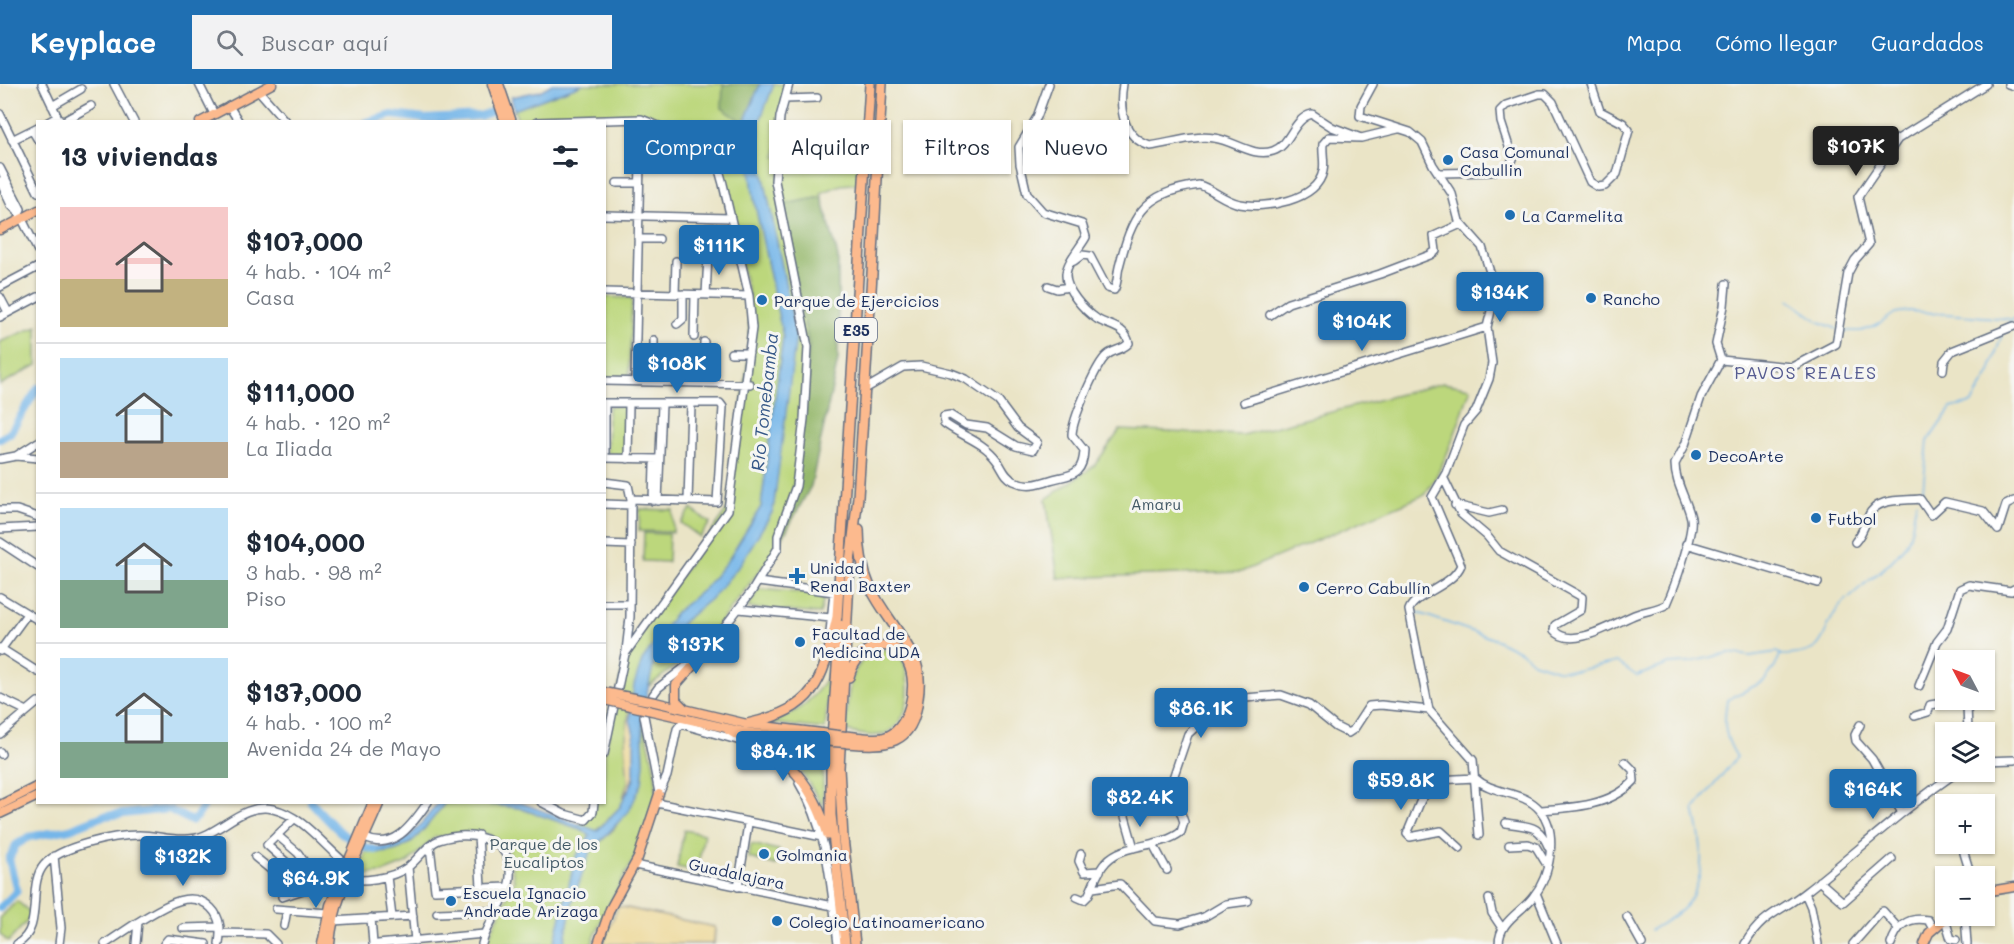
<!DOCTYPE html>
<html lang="es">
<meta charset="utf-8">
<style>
:root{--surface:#fff;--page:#f2f2f3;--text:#1f2937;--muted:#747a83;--line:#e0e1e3;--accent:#1f6fb2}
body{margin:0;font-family:Mali,sans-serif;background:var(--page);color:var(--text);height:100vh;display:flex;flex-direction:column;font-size:22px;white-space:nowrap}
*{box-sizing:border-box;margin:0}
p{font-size:20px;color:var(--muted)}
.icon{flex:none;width:33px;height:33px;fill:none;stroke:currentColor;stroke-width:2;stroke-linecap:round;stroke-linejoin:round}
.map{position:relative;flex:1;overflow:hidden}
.details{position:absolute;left:36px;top:36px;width:570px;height:684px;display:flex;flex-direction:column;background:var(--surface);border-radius:0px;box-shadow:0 2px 4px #0004}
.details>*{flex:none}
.top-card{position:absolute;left:624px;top:36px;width:570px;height:54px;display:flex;gap:12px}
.needle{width:39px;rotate:311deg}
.fabs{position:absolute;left:1935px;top:566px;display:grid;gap:12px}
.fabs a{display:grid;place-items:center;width:60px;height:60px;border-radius:0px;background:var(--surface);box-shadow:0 2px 4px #0004;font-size:30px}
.price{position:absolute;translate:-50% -51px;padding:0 14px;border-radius:6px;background:var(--accent);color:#fff;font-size:20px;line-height:39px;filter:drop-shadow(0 2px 3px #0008)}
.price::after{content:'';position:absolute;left:50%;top:36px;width:18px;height:14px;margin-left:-9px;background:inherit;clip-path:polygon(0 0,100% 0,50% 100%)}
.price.selected{background:#222;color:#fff}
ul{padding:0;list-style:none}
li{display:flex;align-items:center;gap:18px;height:150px;padding:0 24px}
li+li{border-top:2px solid var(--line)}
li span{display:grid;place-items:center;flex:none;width:168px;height:120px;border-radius:0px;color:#555}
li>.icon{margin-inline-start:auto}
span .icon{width:72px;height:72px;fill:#fffc;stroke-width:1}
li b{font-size:26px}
h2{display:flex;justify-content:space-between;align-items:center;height:72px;padding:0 24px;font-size:26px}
.chip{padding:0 21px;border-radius:0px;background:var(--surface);box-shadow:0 2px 4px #0004;font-size:21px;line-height:54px}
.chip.selected{background:var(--accent);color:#fff}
header{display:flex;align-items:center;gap:36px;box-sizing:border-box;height:84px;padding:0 30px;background:var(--accent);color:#fff}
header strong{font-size:28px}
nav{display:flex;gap:33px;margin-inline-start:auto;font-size:21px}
.search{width:420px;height:54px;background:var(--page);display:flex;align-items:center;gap:15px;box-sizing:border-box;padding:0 21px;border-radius:0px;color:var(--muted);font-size:22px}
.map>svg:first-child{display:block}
.green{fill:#bcd77c;stroke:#6c836d;stroke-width:1.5}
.forest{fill:#95b86c;stroke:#587465;stroke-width:1.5}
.sand{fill:#eeda9e;stroke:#84847e;stroke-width:1.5}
.water{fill:#74b6e9;stroke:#4872a4;stroke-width:1.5}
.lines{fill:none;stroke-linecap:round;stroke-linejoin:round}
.stream{stroke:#74b6e9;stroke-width:1.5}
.river{stroke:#74b6e9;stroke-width:8}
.minor-casing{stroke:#636e82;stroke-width:10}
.major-casing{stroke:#636e82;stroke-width:11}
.highway-casing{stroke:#636e82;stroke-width:12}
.minor{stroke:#fff;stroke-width:7}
.major{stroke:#fcba8e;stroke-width:8}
.highway{stroke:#fcba8e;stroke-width:9}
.major-bridge-casing{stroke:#636e82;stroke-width:11;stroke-linecap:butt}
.major-bridge{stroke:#fcba8e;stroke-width:8}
.poi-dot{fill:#1f6fb2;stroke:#f6f6f2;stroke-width:2}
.labels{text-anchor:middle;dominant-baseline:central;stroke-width:6;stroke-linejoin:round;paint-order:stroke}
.shield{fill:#f6f6f2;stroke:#5d6b8a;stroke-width:1.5}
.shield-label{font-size:15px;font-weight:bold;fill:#1b2f5e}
.poi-label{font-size:16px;fill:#1b2f5e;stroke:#f6f6f2;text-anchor:start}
.park-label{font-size:16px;fill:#435966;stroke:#f6f6f2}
.street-label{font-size:16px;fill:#1b2f5e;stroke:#f6f6f2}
.neighbourhood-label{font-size:18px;letter-spacing:1.5px;fill:#565c91;stroke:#f6f6f2}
.water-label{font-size:18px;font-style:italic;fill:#365888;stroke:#f6f6f2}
</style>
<header>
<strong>Keyplace</strong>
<div class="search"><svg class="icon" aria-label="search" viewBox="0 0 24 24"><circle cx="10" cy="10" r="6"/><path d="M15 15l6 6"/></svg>Buscar aquí</div>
<nav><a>Mapa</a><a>Cómo llegar</a><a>Guardados</a></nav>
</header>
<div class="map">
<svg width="2014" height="860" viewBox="0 0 2014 860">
<rect width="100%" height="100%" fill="#f6f6f2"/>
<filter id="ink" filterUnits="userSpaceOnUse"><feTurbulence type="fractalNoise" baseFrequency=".0167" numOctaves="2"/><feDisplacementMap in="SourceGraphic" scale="12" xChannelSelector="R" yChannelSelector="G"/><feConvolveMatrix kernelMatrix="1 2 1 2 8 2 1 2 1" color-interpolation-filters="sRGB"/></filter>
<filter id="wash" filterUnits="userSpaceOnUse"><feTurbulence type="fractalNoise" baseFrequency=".008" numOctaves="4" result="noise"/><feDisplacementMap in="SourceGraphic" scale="24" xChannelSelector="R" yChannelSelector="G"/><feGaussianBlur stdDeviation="1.35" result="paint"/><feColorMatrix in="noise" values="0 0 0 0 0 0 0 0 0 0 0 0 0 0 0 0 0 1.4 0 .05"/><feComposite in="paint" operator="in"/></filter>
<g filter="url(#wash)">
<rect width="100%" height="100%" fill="#eae4c6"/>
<!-- green -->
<path class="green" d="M583,0H760L744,39L754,115L783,253L761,423L729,475L705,504L675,529L634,601L632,668L635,689L620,723L594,749L579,741L583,736H586L594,719L604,718L605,670L625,570L727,426L749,269V212L715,74L635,33L561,32L518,36L514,26Z
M774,0H789L776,73H864L863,99L841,101L821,109L822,113L780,121L809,262L794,401L777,464L702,562L646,604L652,583L662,567L684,537L714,512L773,427L794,241L759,69V39Z
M605,213L632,214L629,294H604Z
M37,242V281L0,301V258Z
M1443,299L1471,304C1458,339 1447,381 1424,411L1241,488L1058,494L1046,415L1094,382L1120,346L1243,351Z
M608,322H625V373L607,372Z
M640,425L673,426V448L639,447Z
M691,425L710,439L700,453L681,439Z
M644,449L669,450L668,478L643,477Z
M758,505L819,510L824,514L820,530L748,524Z
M885,565L903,576C911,600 912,640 883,650C872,654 856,649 845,647C849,613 845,574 885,565Z
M830,587L825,645L770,639C799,629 816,614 830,587Z
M642,630C646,652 654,675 656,698C660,748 607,811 592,860H564L572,819L585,779L590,768L615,744L644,679Z
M762,656L823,663V724C805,690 796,676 762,656Z
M445,719H478L519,724L583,746L590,752L576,773L554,860H486L514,797L509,767L490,751L477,748L435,753L407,779L382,789L356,791L366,767C407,776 422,747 445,719Z
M684,746L704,750L697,787L677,783Z
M751,760L779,766L776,781L749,774Z
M17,817L31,829L28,836L8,858L0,850V834Z"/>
<!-- forest -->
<path class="forest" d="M723,0H760L744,39L722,24Z
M822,113L838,173V276L811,402L777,464L794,400L809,262L780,121Z"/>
<!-- sand -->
<path class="sand" d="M629,628H633C630,636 633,640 634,647C636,671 638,694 623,713L628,698L625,661Z
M618,822L715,843L714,860H603Z"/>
<!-- water -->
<path class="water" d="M552,0H583L514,26L511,13L540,7Z
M760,0H774L759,39V69L796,252L773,427L739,482L714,512L684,537L653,583L642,630L644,679L642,699L629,727L590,768L572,819L564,860H554L576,773L590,752L583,746L519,724L478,719H521L597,747L620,723L634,695V651L630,635L634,601L642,577L675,529L705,504L729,475L761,423L783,253L754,115L744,39Z
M438,719H445C422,747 407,776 366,767L367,761C404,771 418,743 438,719Z"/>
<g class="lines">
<!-- stream -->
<path class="stream" d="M1789,216L1820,238L1837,245
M2005,243L2014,234
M1841,247H1861L1878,241L1895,229L1909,227L2010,235
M1920,411L1923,405L1928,357L1951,324L1972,319L1990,288L2002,250
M1413,527L1497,556L1523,569L1533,578L1558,586L1575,587L1617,578L1637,592L1669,580L1686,579L1729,569L1750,572L1777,568L1782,571
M1651,846C1662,839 1678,831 1686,821C1708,794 1702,756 1694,725L1737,673C1724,653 1723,639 1727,616L1764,597L1775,583L1780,571C1791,571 1807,570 1816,563C1826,555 1827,535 1841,521C1862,499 1890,485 1907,458C1914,446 1912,431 1917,418"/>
<!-- river -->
<path class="river" d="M366,38L392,31L425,35L480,32L506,23
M0,355L10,349L38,304
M311,718C331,739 346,759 375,766
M0,824L17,807L9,775L16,761L29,753L70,745L103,732L169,725L191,737L197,733L205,718"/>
</g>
</g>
<g filter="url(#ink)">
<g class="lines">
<!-- minor casing -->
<g class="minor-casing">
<path id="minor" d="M42,0L60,38
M114,0L134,38
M199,0L214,30
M1123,0C1119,24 1122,53 1150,62C1171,59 1193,51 1214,54C1233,56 1253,74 1273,67C1291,61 1292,35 1312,30L1332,43L1361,54L1398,45
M1373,0L1361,22L1360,32L1410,48L1422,58L1433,81L1452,110L1459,137L1482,163L1496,207L1487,243L1492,279L1489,295L1476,327L1464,341L1446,389L1432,413L1461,481C1452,503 1414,510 1409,526L1429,626L1473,676L1479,751
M2008,0L2014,2
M259,7L286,38
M785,15L817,14
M52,22L81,5
M229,22L239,38
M0,30L38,108
M48,38L57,33
M62,38L91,22
M537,38L641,35L666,45L704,67L718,82L723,100L749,212L752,244L728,426L625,570L604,670
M32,46L38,56
M12,56L38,43
M777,61H811
M0,84L21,125L19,129L38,167
M1440,89L1491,88L1509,83L1513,75L1501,38L1500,27L1506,21L1539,10H1545L1553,18L1590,98L1598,103L1605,102L1617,90L1629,46L1623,39L1600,27L1591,0
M0,97L11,121L19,129
M617,99H639
M604,131L730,134
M638,155H659
M1074,177L1082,171L1090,172L1107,204L1114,206C1118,199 1117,191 1119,183C1132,132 1142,109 1199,101C1213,105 1224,117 1240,120C1264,125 1317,117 1323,87C1325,79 1322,69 1323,60L1329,53L1361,54
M1048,202L1057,205L1069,203
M0,203L38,183
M604,208L749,212
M675,210L676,177
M706,211L708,172
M0,213L8,228
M1270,231L1288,219L1380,190L1430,171L1436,167L1434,152L1461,140
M0,233L38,213
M677,240L683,235V210
M694,253L695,211
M654,256V297
M731,269H749
M1721,276L1792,283L1836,260L1848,189L1855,176L1869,160L1858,113L1898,55L1986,0
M1943,286L1944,277L1952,267L2014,242
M604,297L750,300
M635,297L641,35
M702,299L704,258
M865,305L903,283L921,282L951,289L966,295L998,317L1018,344L1037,358L1033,366L1016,362L987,344L966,341L950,331L944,332V339C961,352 983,357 997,376C1003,384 1004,392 1014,397C1027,403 1038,400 1050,396C1069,390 1083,394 1084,366L1072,351C1072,336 1095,284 1105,273C1112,265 1122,267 1129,259C1125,242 1110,243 1097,235C1084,226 1065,206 1066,190C1067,177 1080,164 1086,153L1082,140L1043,128L1027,110L1020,80L1019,63L1037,33L1049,0
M1244,318L1487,243
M604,319H720L723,323L717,418L631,415
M16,372L38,374
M604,374L658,375
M605,374V319
M0,375L16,372L38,358
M628,375L629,320
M1444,395L1461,430L1487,452L1499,467L1582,513L1581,526L1555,541L1554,546C1571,568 1617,537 1637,530C1648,526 1657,526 1667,520C1674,504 1694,449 1691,434C1687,416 1675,399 1675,380L1685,361L1701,313L1721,276L1716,260L1724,222L1726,200
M604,398L628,401L631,415L630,533L626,567
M653,417L654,381L658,375
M658,417L662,320
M688,417L691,321
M604,420L631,421
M1455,421L1489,429L1502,426
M0,426H17L38,433
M0,445L38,443
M0,458L38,483
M1855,458C1862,450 1864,443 1868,433C1876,413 1902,417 1920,415L1931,431L1945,418L1983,427L1998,446L2006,421L2014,417
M604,460L631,461
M1686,460L1818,499
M758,498L834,508L830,548
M0,513L38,536
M604,520H629
M739,525L831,534
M0,564L38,588
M708,564L752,507L778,464V452L796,402L804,335L808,263L775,97L780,33L789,0
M0,567L27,530
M1919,602L1937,558L1947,545L1960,505L1969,501L2011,507L2014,505
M653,611L658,604L693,577
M0,614L27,627
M644,632L659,709
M1915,632L1928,628L1930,621L1962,616L1967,620L1968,648
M1860,641L1855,651L1856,657L1872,675L1902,729
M0,650L38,618
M0,668L1,670
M1984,677L2014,676
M799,699C829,747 831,805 838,860
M659,710L667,692L677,645L681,640L751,660L767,668
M541,718L564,730L586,736L593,728L594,718
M657,719L822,753
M1540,726C1572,724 1611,722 1634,697L1633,686L1625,678
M1124,729L1134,764
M1506,739C1530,743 1539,740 1549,764
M478,751L481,803
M365,754C395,768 413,739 428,718
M1509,761L1528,760L1536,763L1547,781
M430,762L435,806L508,803
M1154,762L1167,786
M1460,764L1441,747L1410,753L1407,750L1421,716L1437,696L1475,694C1493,711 1523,706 1540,726C1559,748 1550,793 1533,813C1521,829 1499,837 1499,860
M1964,769L1971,792
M1081,770L1079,777L1084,788L1100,787
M54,772L61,844L59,860
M255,773L286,798L308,790L309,785L298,769L277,751
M286,778L267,761L294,735
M635,781L833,822
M408,783L415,857
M387,793L392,833
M1819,797L1843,818L1892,775
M738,803L748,740
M1093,804L1120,800L1155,837L1180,840L1204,833L1226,820L1248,817
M1536,809L1557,860
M1805,809L1811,823L1818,860
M282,813L342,793C359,800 393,794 408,783C418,776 427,760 439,756C469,746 513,752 510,793C509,814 487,838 482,860
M1077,813L1084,816L1088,812C1094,801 1097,787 1106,778C1124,758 1159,765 1181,748L1184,738L1171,700L1188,650L1212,628L1245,614L1281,611L1309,621L1336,643L1348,649L1354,645L1369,622L1381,621L1429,626
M1489,815L1492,829L1502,844
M276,825L328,829
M437,829L495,827
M1965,831L1967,860
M1627,833L1642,860
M371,834L373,860
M1945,835L1951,855L1956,856
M333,837L413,832
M284,842L287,826
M183,844L220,843
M221,849L266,850L276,860
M17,860C45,844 26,802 44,781C60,762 115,751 139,751C156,751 172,757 189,755C220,753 239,718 273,725C304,732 325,764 349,782
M105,860L138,838
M136,860L138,838C159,826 189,802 211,824C221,834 221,847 219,860
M164,860L168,855L206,860
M378,860L484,850
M1745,860C1763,829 1781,828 1807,807C1858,767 1905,723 1959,687
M1853,860L1881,828L1883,827L1898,844
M1891,860C1897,842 1907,832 1928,836L1933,845"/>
</g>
<!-- major casing -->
<g class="major-casing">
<path id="major" d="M492,0L505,38
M499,0L512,38
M200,38L272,0
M0,146L38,126
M655,618L747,640L822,649
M684,624L676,616V601L712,560
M652,627L744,648L820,657
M728,646L751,660
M0,721L38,702
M0,730L38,712
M1984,808L2014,803
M322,860L330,821L373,718
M330,860C334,811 361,764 380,718
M598,860L610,825L638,774L659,710
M1924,860L1929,849L1950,831"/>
</g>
<!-- highway casing -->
<g class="highway-casing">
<path id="highway" d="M840,541L831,668V731L845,860
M747,640C818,624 822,597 837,533L870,0
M744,648C789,675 813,700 828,751
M846,652C858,653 872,656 883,654C910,648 919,601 908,579C892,547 856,563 849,593
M846,659C886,662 913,663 918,614C920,601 920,586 914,574C902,549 882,528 870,503C862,485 859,465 859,445
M855,860L843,754L839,684L850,478L858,413L872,190L882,0"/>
</g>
<!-- minor -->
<use href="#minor" class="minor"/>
<!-- major -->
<use href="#major" class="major"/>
<!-- highway -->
<use href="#highway" class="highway"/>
<!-- major-bridge casing -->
<g class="major-bridge-casing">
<path id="major-bridge" d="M604,608L655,618
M604,616L652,627
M822,649L846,652
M820,657L846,659"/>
</g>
<!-- major-bridge -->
<use href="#major-bridge" class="major-bridge"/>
</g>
</g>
<!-- markers -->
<g class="poi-dot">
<circle cx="1448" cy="76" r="6"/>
<circle cx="1510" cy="131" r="6"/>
<circle cx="1591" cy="214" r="6"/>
<circle cx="762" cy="216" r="6"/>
<circle cx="1696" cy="371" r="6"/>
<circle cx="1816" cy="434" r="6"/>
<path d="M794 483h6v6h6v6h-6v6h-6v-6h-6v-6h6z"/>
<circle cx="1304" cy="503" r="6"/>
<circle cx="800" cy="558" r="6"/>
<circle cx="764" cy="770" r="6"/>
<circle cx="451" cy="817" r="6"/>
<circle cx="777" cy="837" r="6"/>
</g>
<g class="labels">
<!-- shield labels -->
<rect class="shield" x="835" y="234" width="42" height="24" rx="4.5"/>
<g class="shield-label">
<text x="856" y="246">E35</text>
</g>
<!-- poi labels -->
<g class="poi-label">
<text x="1460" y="67">Casa Comunal<tspan x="1460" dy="18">Cabullin</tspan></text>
<text x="1522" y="131">La Carmelita</text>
<text x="1603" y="214">Rancho</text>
<text x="774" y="216">Parque de Ejercicios</text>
<text x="1708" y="371">DecoArte</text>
<text x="1828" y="434">Futbol</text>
<text x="810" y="483">Unidad<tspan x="810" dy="18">Renal Baxter</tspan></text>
<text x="1316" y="503">Cerro Cabullín</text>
<text x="812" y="549">Facultad de<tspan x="812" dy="18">Medicina UDA</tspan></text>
<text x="776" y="770">Golmania</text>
<text x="463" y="808">Escuela Ignacio<tspan x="463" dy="18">Andrade Arizaga</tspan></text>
<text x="789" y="837">Colegio Latinoamericano</text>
</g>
<!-- park labels -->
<g class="park-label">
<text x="1156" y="419">Amaru</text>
<text x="544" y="759">Parque de los<tspan x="544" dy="18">Eucaliptos</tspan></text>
</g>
<!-- street labels -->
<g class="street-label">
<text transform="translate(737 789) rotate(12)">Guadalajara</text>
</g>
<!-- neighbourhood labels -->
<g class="neighbourhood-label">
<text x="1806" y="288">PAVOS REALES</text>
</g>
<!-- water labels -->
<g class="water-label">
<text transform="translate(764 318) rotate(-84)">Río Tomebamba</text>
</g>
</g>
</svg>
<div class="fabs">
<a><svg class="needle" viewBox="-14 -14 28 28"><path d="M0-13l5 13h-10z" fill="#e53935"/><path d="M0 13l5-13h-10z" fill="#747a83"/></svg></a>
<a><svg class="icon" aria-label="layers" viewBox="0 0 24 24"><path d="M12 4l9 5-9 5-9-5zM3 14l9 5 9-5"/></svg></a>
<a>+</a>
<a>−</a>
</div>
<b class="price selected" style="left:1856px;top:93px">$107K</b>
<b class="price" style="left:719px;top:192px">$111K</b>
<b class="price" style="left:1500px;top:239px">$134K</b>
<b class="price" style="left:1362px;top:268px">$104K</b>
<b class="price" style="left:677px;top:310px">$108K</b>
<b class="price" style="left:696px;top:591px">$137K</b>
<b class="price" style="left:1201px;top:655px">$86.1K</b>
<b class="price" style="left:783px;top:698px">$84.1K</b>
<b class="price" style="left:1401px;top:727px">$59.8K</b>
<b class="price" style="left:1873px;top:736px">$164K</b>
<b class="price" style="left:1140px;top:744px">$82.4K</b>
<b class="price" style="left:183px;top:803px">$132K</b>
<b class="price" style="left:316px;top:825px">$64.9K</b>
<div class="top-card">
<a class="chip selected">Comprar</a>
<a class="chip">Alquilar</a>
<a class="chip">Filtros</a>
<a class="chip">Nuevo</a>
</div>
<section class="details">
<h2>13 viviendas<svg class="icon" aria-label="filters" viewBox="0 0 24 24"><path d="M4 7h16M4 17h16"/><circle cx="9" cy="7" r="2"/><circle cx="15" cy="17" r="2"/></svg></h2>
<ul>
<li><span style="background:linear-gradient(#f6c9c9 60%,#c2b280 0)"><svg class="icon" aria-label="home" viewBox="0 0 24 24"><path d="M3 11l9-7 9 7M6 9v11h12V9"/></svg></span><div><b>$107,000</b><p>4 hab. · 104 m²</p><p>Casa</p></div></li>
<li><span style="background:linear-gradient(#bfe0f5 70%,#b9a48a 0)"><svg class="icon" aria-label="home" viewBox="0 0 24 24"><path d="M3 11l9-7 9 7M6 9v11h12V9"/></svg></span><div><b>$111,000</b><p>4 hab. · 120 m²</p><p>La Iliada</p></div></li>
<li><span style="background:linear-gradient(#bfe0f5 60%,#7fa58c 0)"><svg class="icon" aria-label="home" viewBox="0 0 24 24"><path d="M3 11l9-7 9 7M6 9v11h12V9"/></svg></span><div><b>$104,000</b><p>3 hab. · 98 m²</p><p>Piso</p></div></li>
<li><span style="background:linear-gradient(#bfe0f5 70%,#7fa58c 0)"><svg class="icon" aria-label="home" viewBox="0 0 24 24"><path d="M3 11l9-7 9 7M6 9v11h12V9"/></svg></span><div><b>$137,000</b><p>4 hab. · 100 m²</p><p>Avenida 24 de Mayo</p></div></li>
</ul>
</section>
</div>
